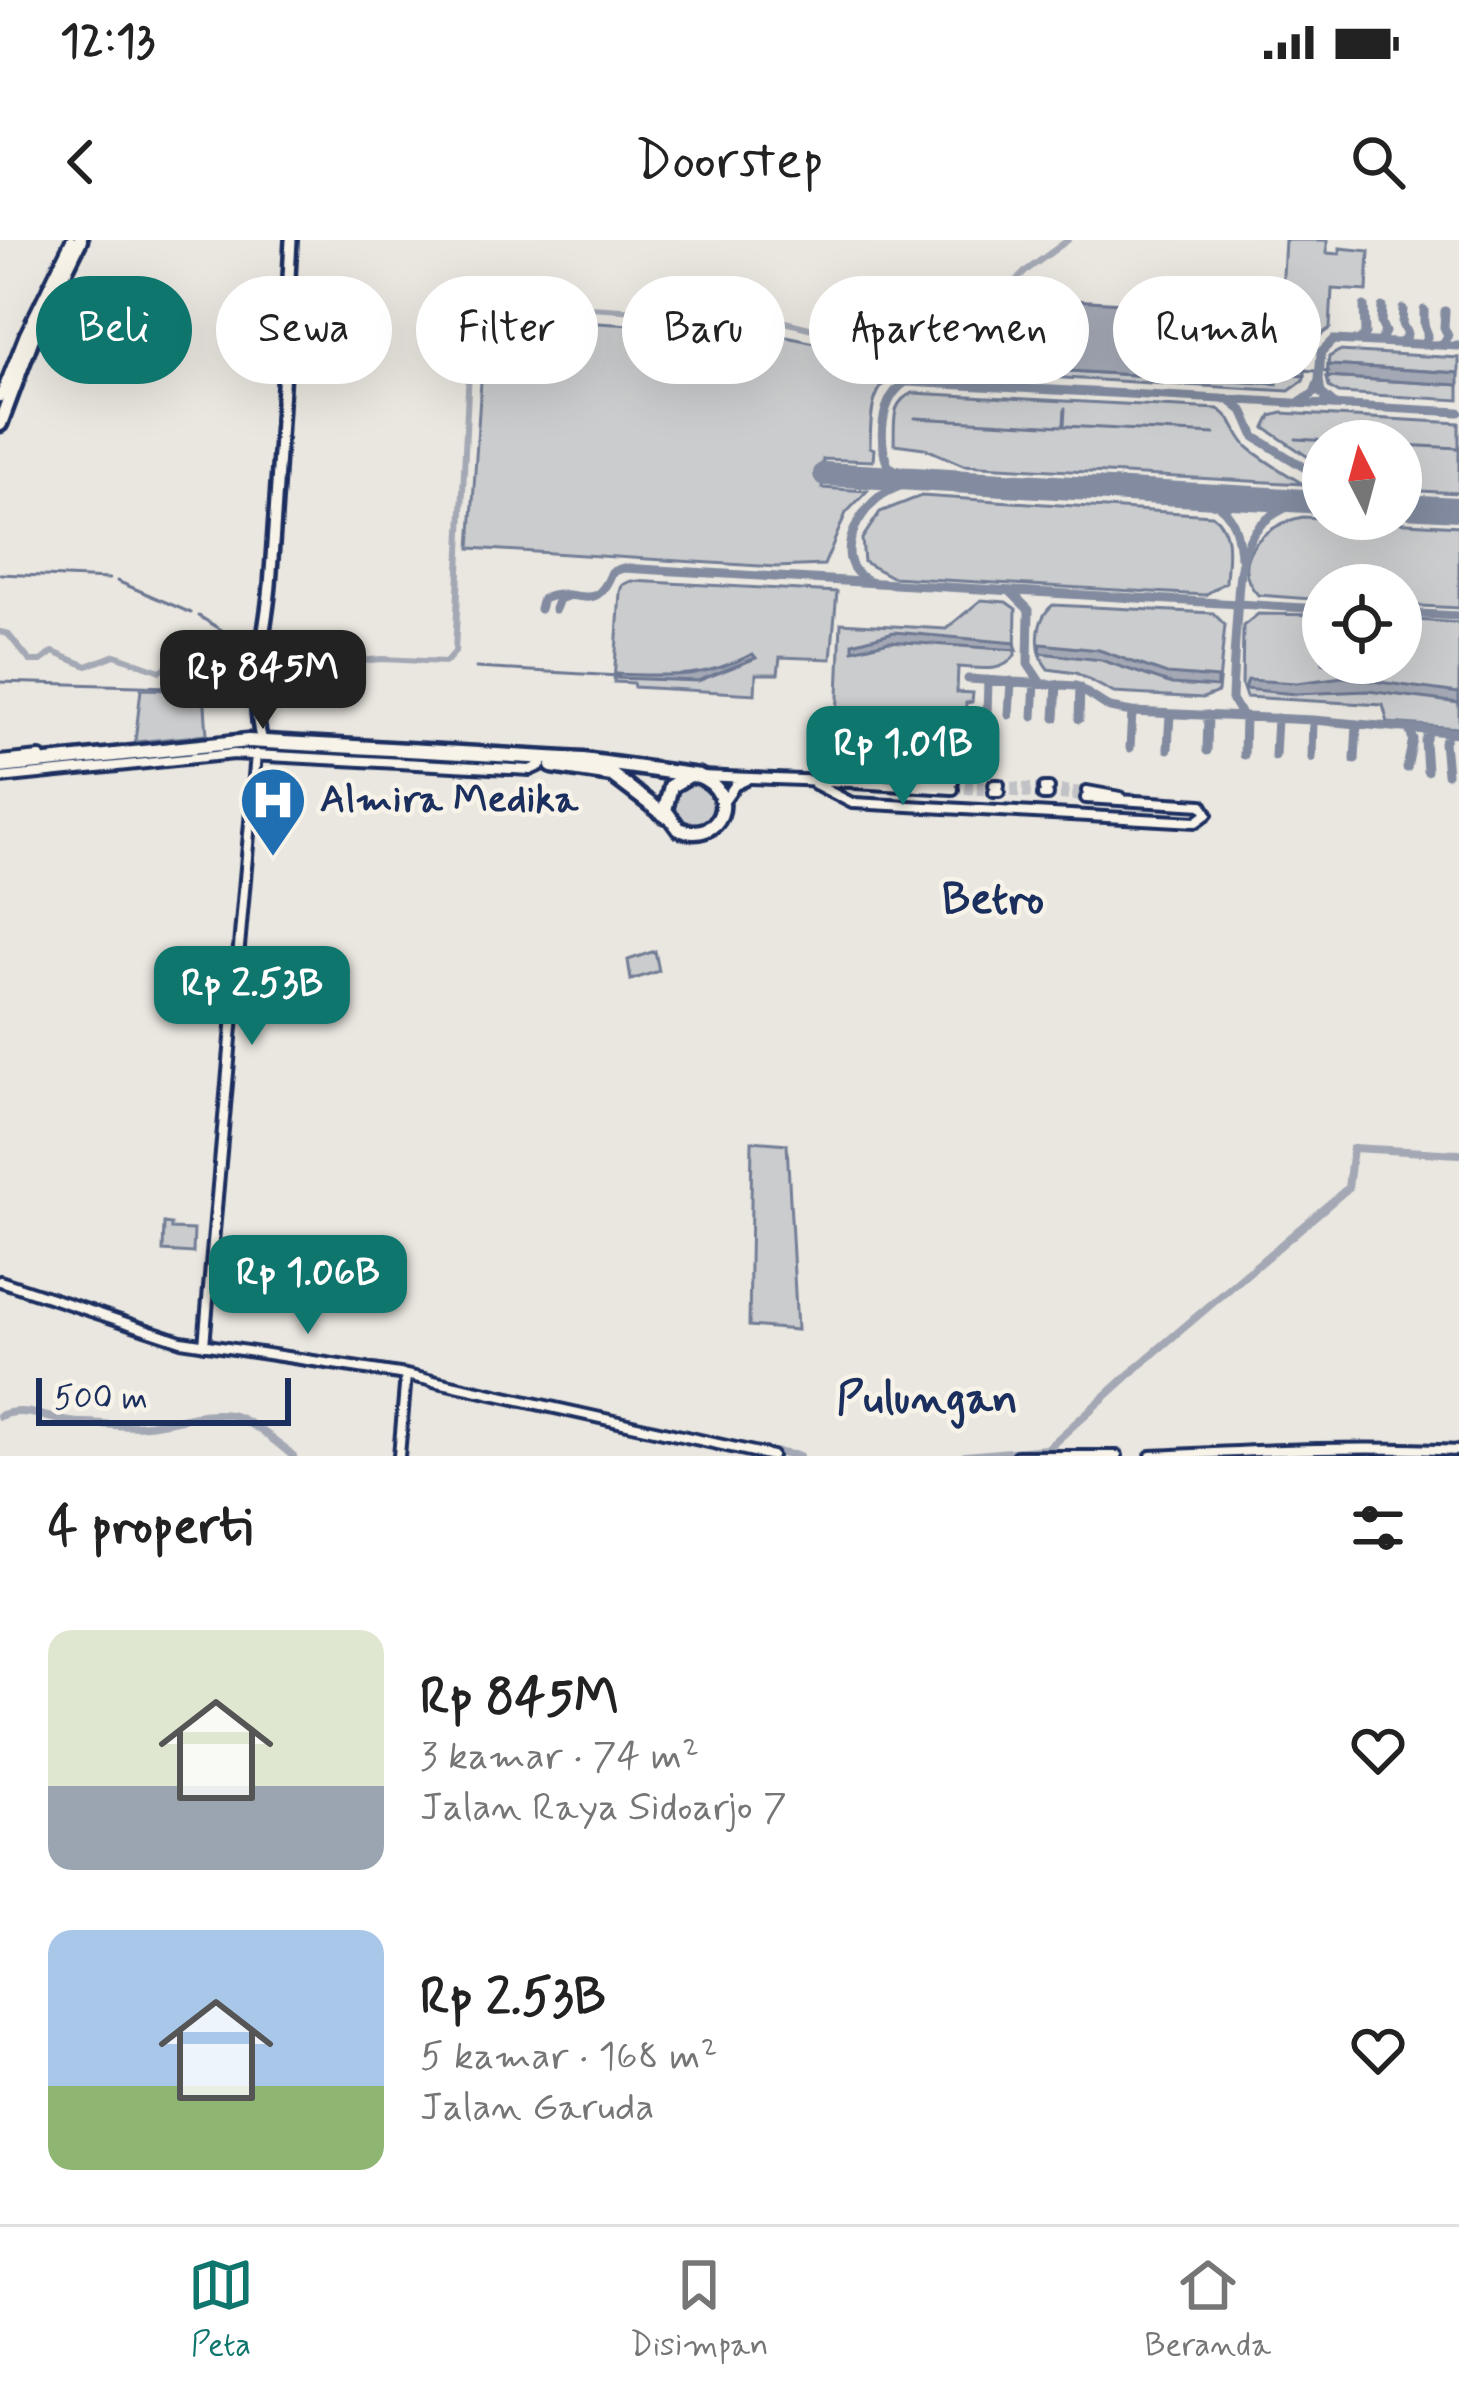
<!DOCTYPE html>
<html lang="id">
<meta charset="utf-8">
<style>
:root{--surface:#fff;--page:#f6f6f6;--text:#222;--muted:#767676;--line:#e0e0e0;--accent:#0f766e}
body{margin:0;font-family:Mynerve,sans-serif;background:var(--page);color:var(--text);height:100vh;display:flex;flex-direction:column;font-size:45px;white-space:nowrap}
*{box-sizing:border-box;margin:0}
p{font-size:39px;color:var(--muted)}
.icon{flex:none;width:66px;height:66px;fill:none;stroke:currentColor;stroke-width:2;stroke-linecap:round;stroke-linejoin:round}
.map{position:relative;height:1216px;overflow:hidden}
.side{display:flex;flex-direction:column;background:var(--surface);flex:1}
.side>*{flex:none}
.banner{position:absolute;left:36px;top:36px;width:1389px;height:108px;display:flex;gap:24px}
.needle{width:78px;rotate:354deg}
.tools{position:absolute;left:1302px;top:180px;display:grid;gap:24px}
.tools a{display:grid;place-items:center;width:120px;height:120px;border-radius:50%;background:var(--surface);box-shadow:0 12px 48px #0002;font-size:60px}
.scale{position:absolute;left:36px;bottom:30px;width:255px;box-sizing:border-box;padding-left:12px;border:6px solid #1b2f5e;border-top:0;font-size:33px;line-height:42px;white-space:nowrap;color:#1b2f5e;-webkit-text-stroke:9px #f7f3e8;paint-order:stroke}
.price{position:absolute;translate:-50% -102px;padding:0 27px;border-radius:24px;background:var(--accent);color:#fff;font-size:39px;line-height:78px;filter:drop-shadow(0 3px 6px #0008)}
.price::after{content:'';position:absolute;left:50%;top:72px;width:36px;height:27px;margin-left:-18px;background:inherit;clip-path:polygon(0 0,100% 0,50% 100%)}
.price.selected{background:#222;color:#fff}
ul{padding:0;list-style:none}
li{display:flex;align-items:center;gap:36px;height:300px;padding:0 48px}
li span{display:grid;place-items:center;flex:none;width:336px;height:240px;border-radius:24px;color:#555}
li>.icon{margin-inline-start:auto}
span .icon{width:144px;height:144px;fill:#fffc;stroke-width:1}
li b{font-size:51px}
h2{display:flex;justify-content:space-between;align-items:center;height:144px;padding:0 48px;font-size:51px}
.tag{padding:0 42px;border-radius:54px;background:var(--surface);box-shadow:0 12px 48px #0002;font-size:42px;line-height:108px}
.tag.selected{background:var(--accent);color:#fff}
.status{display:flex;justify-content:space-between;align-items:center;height:84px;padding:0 60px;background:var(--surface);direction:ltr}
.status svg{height:33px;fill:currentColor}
header{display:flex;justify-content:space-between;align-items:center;height:156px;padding:0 48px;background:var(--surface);font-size:54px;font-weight:600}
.menu{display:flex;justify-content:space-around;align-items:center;height:168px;border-top:3px solid var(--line);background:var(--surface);font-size:33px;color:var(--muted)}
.menu a{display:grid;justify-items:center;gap:6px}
.menu .selected{color:var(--accent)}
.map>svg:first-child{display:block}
.green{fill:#cbcccd;stroke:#737e96;stroke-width:3}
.water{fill:#a3a8b4;stroke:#6d7892;stroke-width:3}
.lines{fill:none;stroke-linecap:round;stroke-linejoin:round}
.stream{stroke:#6d7892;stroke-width:3}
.canal{stroke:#a3a8b4;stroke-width:6}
.river{stroke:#a3a8b4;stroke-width:8}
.taxiway{stroke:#828b9f;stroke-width:9}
.runway{stroke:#828b9f;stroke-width:24}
.tertiary-tunnel{stroke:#c1c2c6;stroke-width:8;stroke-dasharray:8 4;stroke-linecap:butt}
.tertiary-casing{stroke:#1b2f5e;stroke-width:16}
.secondary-casing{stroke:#1b2f5e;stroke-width:18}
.trunk-casing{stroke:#1b2f5e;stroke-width:21}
.tertiary{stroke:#f7f3e8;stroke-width:8}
.secondary{stroke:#f7f3e8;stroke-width:9}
.trunk{stroke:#f7f3e8;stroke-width:12}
.labels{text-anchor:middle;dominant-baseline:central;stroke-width:9;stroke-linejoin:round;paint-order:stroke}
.poi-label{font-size:39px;font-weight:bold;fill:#1b2f5e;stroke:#f7f3e8;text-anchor:start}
.quarter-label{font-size:45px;font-weight:bold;fill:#1b2f5e;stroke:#f7f3e8}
</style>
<div class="status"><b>12:13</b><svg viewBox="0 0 49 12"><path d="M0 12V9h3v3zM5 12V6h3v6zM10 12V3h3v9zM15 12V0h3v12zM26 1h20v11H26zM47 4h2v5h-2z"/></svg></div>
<header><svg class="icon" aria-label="back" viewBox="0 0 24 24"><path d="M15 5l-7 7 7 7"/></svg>Doorstep<svg class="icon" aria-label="search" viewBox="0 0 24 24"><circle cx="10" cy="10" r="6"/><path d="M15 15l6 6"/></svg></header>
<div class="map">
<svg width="1459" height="1216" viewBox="0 0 1459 1216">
<rect width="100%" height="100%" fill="#eae7e0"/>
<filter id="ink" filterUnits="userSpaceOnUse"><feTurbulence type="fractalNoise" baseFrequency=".00833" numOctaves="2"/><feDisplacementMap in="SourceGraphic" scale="24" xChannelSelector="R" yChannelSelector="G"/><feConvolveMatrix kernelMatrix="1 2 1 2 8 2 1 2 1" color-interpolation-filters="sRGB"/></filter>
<g filter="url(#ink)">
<!-- green -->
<path class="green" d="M1285,0H1327V13L1340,14V8L1369,11L1367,51L1332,49L1330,88L1309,104L1305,124L1278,123Z
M1011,68L1018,75L1008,84L1006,127L1265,143H1277V134L1305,136L1303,141L1289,151L910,129C870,138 871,173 870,207L874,209L873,221L823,219L822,248L867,251L846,273L824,325L776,327L470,308L481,141L495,105L509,91L547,80L768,93L857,112L960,105Z
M1339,111L1459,118V133L1328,125L1329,117Z
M1327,137L1459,145V160L1339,153L1329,147Z
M913,153L1218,169C1236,179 1235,197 1250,209C1266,222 1285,233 1303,244L963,225L924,208L894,204C895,184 890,161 913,153Z
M1282,173L1459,183V253L1401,250V201H1323V227L1265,188L1271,176Z
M921,256L1212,275C1234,291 1227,317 1226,342L1205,355L892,337L864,322L862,299L880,272Z
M1303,277L1459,286V368L1401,365V345H1323V360L1258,355C1224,318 1268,283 1303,277Z
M631,341L837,352L831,419L780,417L778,434H756L755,454L634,447L633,443L614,442L620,352L622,345Z
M981,360L1006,362L1016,369L1015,415C1003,434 979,428 958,427L957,452L973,453L972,462L966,463L965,481L872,473L871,483L837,480L841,383L946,389Z
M1053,365L1213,373L1225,385L1218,452L1203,458L1114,453L1076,433L1048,429C1034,412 1035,379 1053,365Z
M1258,374L1323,375V423H1401V379L1459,383V488L1388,483L1383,465L1246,457L1242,445L1243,386Z
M192,415L213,420L210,444L185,443L183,418Z
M141,449L204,451L207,495L135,502Z
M670 564a24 24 0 1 1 48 0a24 24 0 1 1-48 0Z
M655,711L659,731L631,740L628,720Z
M752,901L787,904L797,1090L749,1086Z
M164,983L171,984V989L194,990L193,1013L163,1011Z"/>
<!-- water -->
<path class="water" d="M1037,58L1281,72L1278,122L1305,124V136L1278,134L1277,144L1005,127L1008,84Z
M1328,125L1459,133V145L1327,137Z
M894,392L1015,403L1017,410L889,401L853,410V403Z
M1041,404L1099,410L1167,434L1217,438V447L1172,444L1101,420L1040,413Z
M753,414L756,418L698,441L617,438V434C672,436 702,439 753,414Z
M1343,437L1459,453V463L1368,451L1295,454L1245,449L1248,440L1297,443Z"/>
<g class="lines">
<!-- stream -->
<path class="stream" d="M1302,130L1329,132
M915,178L1215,194
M1064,185L1065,168
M1296,199L1329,201
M1401,205L1459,208
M0,334L109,339
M117,341L191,373
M199,376L272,421L320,418L324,425
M476,428L619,436
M0,442L207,448L255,458
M263,456L266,429"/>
<!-- canal -->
<path class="canal" d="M0,392L8,394L30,421H41L53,412L87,426L115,415L160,431L192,412L213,417L227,414L266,429L382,419L446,422L455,412L469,130C482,93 499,72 539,65L773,79L837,95L948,89L988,68L1027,30L1068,0"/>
<!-- river -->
<path class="river" d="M0,1037L152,1088
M260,1109L317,1118
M0,1176C27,1164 53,1183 82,1183C103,1183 126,1188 147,1185C173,1183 204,1170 230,1175C251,1180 277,1202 293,1216
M766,1211L799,1216
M965,1216L1047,1209L1142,1123L1348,948L1353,908L1459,914"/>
<!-- taxiway -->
<path class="taxiway" d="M1360,101L1365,93L1364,66
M1380,102L1385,92L1381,83L1382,67
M1402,103L1407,94L1402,84L1403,69
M1423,104L1428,95L1424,85V70
M1443,105L1448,96L1444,87L1445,71
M1319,140L1321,112L1333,100L1459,106
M1229,160L1244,172L1255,197L1323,239
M1301,162L1314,153L1319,140L1321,153L1334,164
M911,239L888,226C878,199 880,158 906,142L1459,172
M1199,255C1229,264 1238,286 1240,315
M867,340C832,322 855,276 879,257C893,247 908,243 925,239
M1011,352L1029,370L1028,424L1040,442
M540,369L543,359C577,344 594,378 612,332L623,328L1323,369
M555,369L559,359L567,356
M1401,373L1459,376
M968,439L1076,446L1110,468L1132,472L1313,480L1459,493
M987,475L988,440
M1009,475L1011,441
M1242,476L1232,459C1233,430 1235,402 1237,373C1240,315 1242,281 1303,261
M1033,477L1035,442
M1055,478L1057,444
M1079,479L1080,447
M1130,508L1132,472
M1168,509L1170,474
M1207,511L1208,475
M1244,515L1245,476
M1275,516L1277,478
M1312,518L1313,480
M1355,520L1357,484
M1407,528L1413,499L1409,490
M1427,531L1425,501L1429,491
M1447,534L1444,502L1448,493"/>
<!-- runway -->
<path class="runway" d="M825,234L1323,262
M1401,266L1459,269"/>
<!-- tertiary-tunnel -->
<path class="tertiary-tunnel" d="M953,542L994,545
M999,545L1044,548
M1049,548L1087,551
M953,549L994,552
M999,552L1043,555
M1048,555L1086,558"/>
<!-- tertiary casing -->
<g class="tertiary-casing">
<path id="tertiary" d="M0,157L25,94L71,0
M0,521L40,517
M700,536L853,542
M0,538L234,514L530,530L541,525
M855,543L953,549
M815,544L852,563
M909,544L953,542
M994,545H999
M1044,548H1049
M1087,551L1120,557
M994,552H999
M1043,555H1048
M723,562L735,545L746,540
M854,563L1196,582L1207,574L1202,565L1086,558
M0,1041L181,1101L406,1135L772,1216
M204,1105L256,514
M399,1216L406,1135
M1017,1216H1117
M1151,1216C1255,1211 1356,1205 1459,1211"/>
</g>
<!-- secondary casing -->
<g class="secondary-casing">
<path id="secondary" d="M262,501C248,453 266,395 270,345C279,230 285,115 291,0"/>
</g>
<!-- trunk casing -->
<g class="trunk-casing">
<path id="trunk" d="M0,184L32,98L80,0
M552,526L612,535L666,576
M0,527L248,501L583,520L699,536C741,553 721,605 679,589L665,570L671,546L688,536"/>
</g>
<!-- tertiary -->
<use href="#tertiary" class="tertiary"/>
<!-- secondary -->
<use href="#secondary" class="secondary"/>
<!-- trunk -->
<use href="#trunk" class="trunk"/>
</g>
</g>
<!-- icons -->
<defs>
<g id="hospital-pin" transform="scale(3.45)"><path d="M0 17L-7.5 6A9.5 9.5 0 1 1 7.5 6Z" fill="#1f6fb2" stroke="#f7f3e8"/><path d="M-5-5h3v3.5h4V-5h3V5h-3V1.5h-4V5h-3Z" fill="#fff"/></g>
</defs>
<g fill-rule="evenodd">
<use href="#hospital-pin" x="273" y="560"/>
</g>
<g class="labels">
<!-- poi labels -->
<g class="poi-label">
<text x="320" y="560">Almira Medika</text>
</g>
<!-- quarter labels -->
<g class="quarter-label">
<text x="993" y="660">Betro</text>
<text x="927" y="1159">Pulungan</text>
</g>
</g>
</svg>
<div class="tools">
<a><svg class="needle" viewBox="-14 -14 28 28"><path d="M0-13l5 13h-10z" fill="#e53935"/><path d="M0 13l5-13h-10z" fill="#767676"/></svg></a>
<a><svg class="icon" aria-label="locate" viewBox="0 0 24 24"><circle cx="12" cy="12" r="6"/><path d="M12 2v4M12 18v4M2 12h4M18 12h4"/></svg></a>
</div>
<div class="scale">500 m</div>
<b class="price selected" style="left:263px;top:492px">Rp 845M</b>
<b class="price" style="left:903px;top:568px">Rp 1.01B</b>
<b class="price" style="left:252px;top:808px">Rp 2.53B</b>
<b class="price" style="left:308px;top:1097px">Rp 1.06B</b>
<div class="banner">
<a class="tag selected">Beli</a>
<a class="tag">Sewa</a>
<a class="tag">Filter</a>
<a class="tag">Baru</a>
<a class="tag">Apartemen</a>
<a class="tag">Rumah</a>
</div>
</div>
<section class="side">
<h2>4 properti<svg class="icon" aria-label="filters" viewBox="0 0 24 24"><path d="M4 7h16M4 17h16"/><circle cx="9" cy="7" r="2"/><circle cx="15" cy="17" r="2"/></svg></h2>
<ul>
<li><span style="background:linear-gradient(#dfe7d0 65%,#9aa5b1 0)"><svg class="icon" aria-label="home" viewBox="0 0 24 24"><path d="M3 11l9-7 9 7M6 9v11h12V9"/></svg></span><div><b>Rp 845M</b><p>3 kamar · 74 m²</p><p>Jalan Raya Sidoarjo 7</p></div><svg class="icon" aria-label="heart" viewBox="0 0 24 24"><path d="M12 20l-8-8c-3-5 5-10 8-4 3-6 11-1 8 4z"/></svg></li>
<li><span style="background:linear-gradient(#a9c7e8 65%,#8fb573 0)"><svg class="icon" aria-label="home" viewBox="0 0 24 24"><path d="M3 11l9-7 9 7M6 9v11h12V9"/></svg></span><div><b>Rp 2.53B</b><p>5 kamar · 168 m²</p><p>Jalan Garuda</p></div><svg class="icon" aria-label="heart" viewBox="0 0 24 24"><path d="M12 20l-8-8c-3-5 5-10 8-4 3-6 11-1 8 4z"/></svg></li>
</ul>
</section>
<nav class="menu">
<a class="selected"><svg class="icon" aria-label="map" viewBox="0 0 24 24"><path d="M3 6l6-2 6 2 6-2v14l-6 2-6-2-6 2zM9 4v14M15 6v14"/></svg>Peta</a>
<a><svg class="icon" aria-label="saved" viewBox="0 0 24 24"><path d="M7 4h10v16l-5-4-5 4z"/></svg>Disimpan</a>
<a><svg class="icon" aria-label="home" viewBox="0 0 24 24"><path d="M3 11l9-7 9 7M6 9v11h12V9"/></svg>Beranda</a>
</nav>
